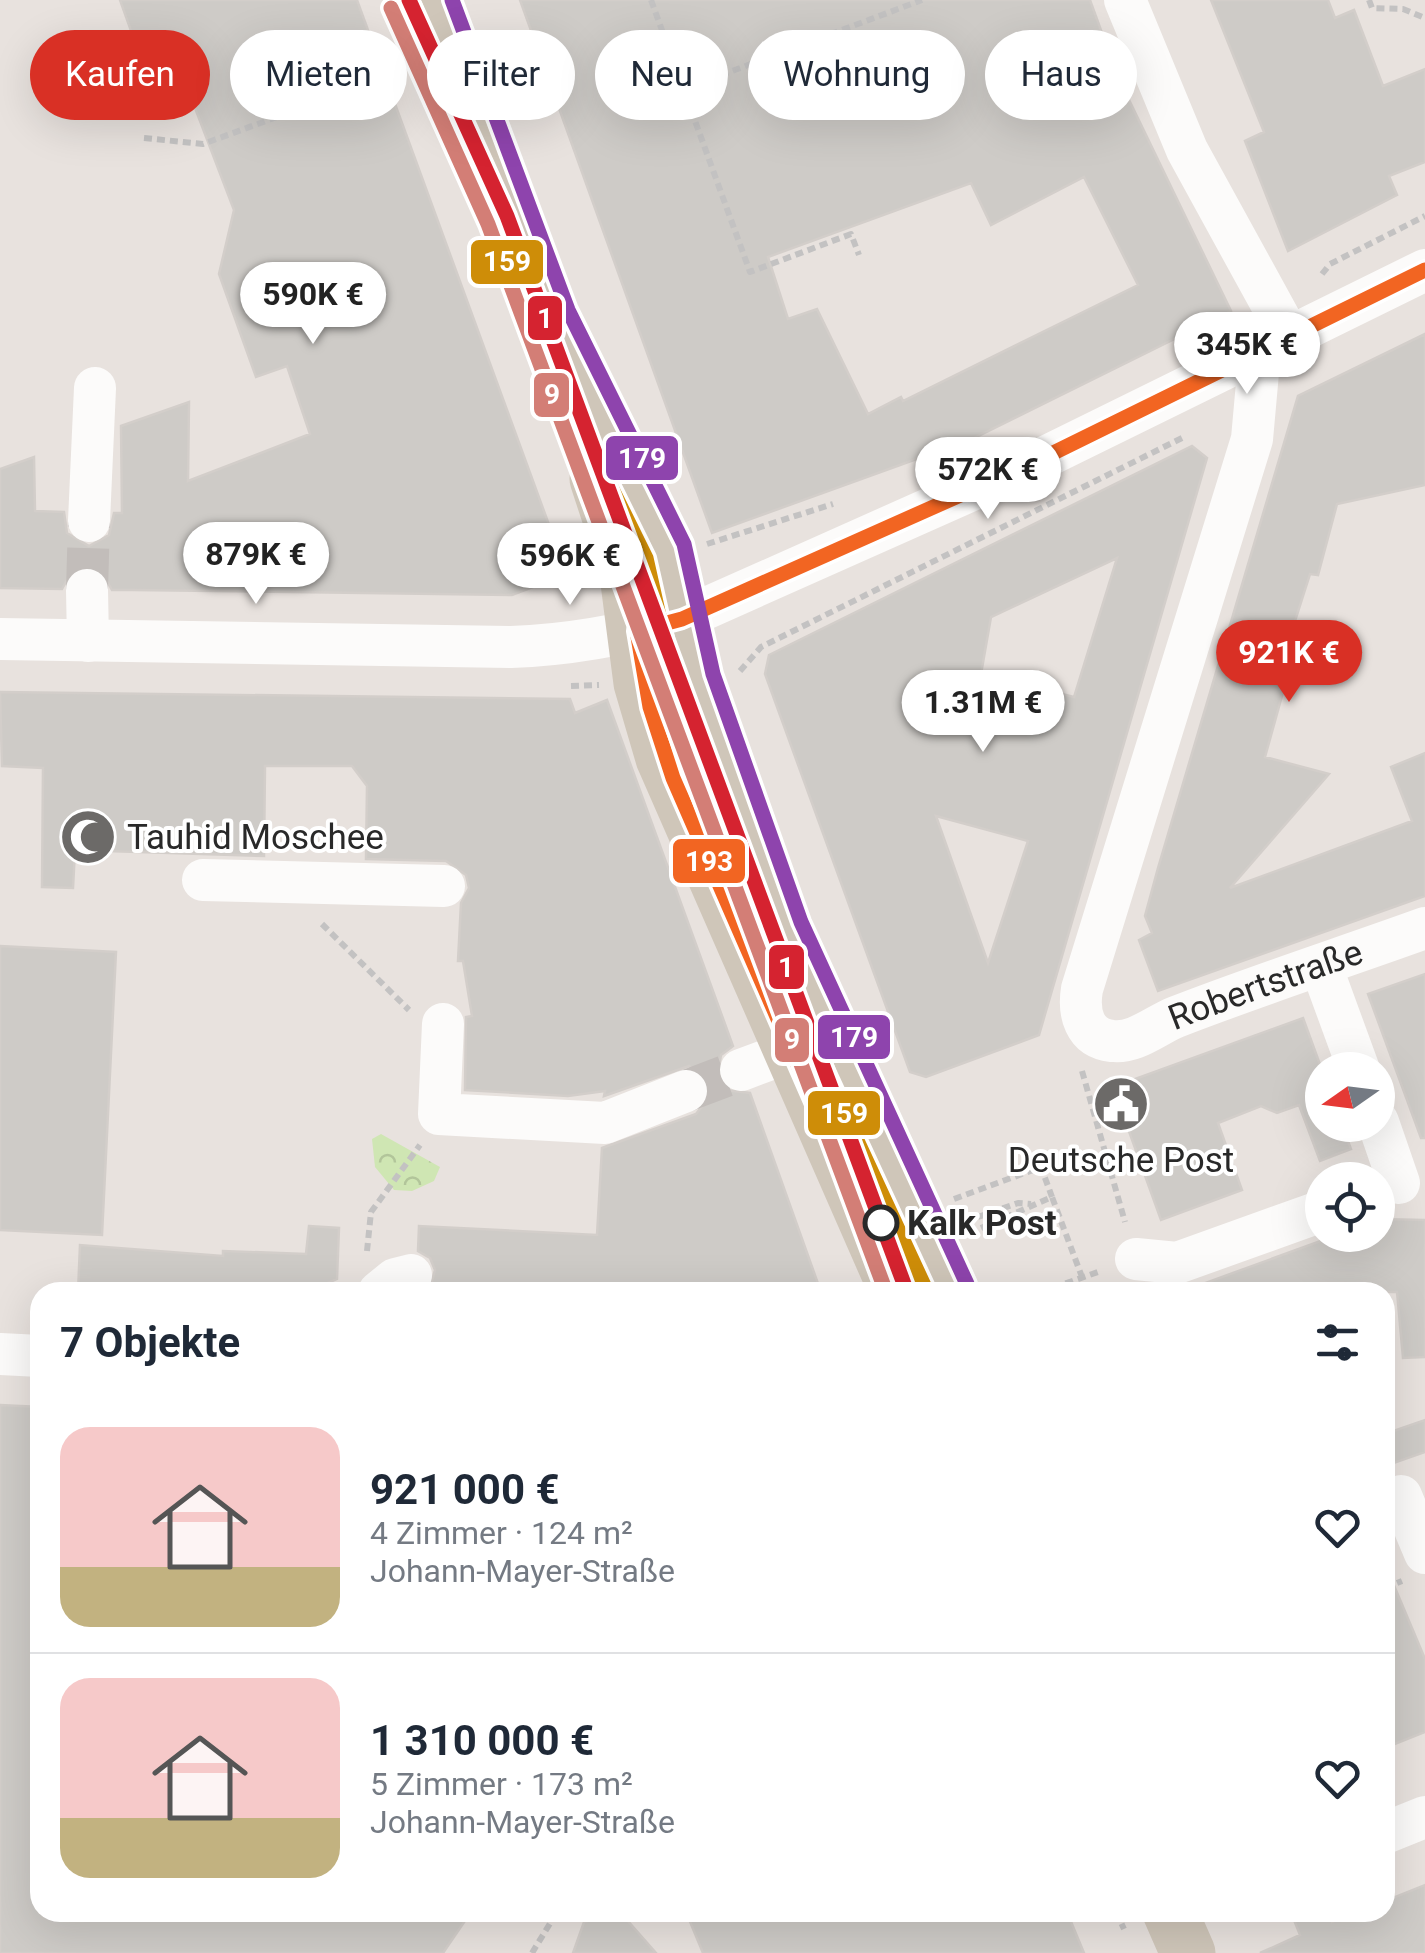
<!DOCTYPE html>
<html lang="de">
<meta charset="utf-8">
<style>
:root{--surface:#fff;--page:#f2f2f3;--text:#1f2937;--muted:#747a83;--line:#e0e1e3;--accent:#d93025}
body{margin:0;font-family:Roboto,sans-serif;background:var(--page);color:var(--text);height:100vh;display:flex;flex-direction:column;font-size:38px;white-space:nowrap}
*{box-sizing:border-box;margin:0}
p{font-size:32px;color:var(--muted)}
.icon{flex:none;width:55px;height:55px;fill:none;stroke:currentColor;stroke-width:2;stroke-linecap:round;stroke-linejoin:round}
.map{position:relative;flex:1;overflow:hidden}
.details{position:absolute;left:30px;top:1282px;width:1365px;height:640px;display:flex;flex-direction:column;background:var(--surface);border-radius:30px;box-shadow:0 10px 40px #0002}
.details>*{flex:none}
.guide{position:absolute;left:30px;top:30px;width:1365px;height:90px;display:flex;gap:20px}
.needle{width:65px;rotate:256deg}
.buttons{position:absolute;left:1305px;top:1052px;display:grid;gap:20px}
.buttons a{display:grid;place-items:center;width:90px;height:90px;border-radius:50%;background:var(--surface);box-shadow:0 10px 40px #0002;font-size:50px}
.price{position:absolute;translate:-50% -85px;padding:0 22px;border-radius:35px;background:#fff;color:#222;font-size:32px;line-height:65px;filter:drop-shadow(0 2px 5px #0008)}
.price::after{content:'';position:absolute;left:50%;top:60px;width:30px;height:22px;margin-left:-15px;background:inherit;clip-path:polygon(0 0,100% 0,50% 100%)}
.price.current{background:var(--accent);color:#fff}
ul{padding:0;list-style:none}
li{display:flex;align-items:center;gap:30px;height:250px;padding:0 30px}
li+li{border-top:2px solid var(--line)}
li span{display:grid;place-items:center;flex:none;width:280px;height:200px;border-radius:30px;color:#555}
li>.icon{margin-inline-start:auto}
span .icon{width:120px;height:120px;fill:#fffc;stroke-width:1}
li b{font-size:42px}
h2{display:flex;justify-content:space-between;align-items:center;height:120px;padding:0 30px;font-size:42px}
.tag{padding:0 35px;border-radius:45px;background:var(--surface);box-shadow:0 10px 40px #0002;font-size:35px;line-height:90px}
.tag.current{background:var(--accent);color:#fff}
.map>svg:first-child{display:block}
.park{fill:url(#park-crowns)}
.building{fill:#cecbc7;stroke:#d3ceca;stroke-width:2.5;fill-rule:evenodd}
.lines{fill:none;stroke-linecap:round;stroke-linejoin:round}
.minor-tunnel{stroke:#c2bdba;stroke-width:42;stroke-dasharray:42 21;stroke-linecap:butt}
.path{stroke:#c3c2c2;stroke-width:6;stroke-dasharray:8 5;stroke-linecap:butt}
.minor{stroke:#fcfbfa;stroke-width:42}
.major{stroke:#cfc6b9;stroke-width:55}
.bus-1-casing{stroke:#fff;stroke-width:22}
.bus-2-casing{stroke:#fff;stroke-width:22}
.bus-3-casing{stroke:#fff;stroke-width:22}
.bus-1{stroke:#f26522;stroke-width:15}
.bus-2{stroke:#ce8d08;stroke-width:15}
.bus-3{stroke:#8e44ad;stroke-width:15}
.tram-1-casing{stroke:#fff;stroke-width:22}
.tram-2-casing{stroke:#fff;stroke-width:22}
.tram-1{stroke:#d52330;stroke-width:15}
.tram-2{stroke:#d37e76;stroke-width:15}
.stop-dot{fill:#fff;stroke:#292929;stroke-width:5}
.labels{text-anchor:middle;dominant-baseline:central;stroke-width:8;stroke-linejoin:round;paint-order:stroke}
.poi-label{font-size:35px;fill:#292929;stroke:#fff;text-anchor:start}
.street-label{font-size:35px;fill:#292929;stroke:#fff}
.stop-label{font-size:35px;font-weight:bold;fill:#292929;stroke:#fff;text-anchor:start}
.line-badge{stroke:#fff;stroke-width:4}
.badge-label{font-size:28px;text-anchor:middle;font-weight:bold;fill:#fff}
</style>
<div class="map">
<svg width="1425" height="1953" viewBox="0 0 1425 1953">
<defs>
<pattern id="park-crowns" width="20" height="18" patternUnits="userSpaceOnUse" patternTransform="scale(2.5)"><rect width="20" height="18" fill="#cfe6b3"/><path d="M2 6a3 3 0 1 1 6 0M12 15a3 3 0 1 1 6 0" fill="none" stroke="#b2c59a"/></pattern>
</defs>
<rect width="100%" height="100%" fill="#e8e2de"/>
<!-- park -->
<path class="park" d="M381,1134L440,1167L434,1181L412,1191L394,1190L375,1167L372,1139Z"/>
<!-- building -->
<path class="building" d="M120,0H357L567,574L512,595L133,590H112L100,569L86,565L73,569L62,589L0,588V469L34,457L35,511L64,512L67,533L89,546L109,535L114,513H122L121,426L189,402L188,481L310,434L287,366L256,377L219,274L234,210L192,100L160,112Z
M520,0H1090L1118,77L1231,311L972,439L712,533ZM1084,177L1138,285L903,401L901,397L868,414L817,309L788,319L768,257L971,183L991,225Z
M1211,0H1328L1335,18L1354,10L1383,86L1425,69V162L1389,176L1397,195L1288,251L1245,141L1264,132Z
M1425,334V485L1337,504L1318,575L1310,574L1279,671L1288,674L1265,757L1329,774L1230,888L1412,821L1391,767L1425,753V896L1158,991L1139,940L1152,933L1145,916L1158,868L1298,396Z
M1192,446L1207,458L1039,1035L926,1077L910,1072L765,674L769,655ZM1117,558L1074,697L981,674L991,617ZM936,816L1028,841L988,963L965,898Z
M0,692L570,699L575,713L607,700L733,1046L721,1055L717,1078L726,1090L750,1093L821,1292H429L435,1270L430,1258L418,1251L419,1226L597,1235L602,1148L696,1114L710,1096L709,1081L689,1066L604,1096L605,1091L568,1096L465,1090L466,1017L472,1016L463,961H458L461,903L469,888L466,875L446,861L366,859L367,786L352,766H265L264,856L75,850L73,888L42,887L43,768L2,766Z
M0,946L116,952L102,1235L0,1230Z
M1425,974V1138H1421L1368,994Z
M1303,1018L1322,1070V1125H1342L1351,1149L1320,1161L1299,1105L1277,1113L1261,1106L1218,1123L1242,1190L1161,1220L1113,1087Z
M1378,1219L1425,1220V1357L1403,1358L1397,1292H1190L1189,1289L1337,1235H1378Z
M309,1226L339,1228L337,1279L323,1285V1292H78L80,1245L223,1256V1251L306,1254Z
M0,1405L40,1407V1912H471L443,1953H0Z
M1425,1420V1452L1385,1466V1434Z
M1385,1564L1425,1659V1732L1385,1748Z
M1425,1885V1953H1260L1300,1935L1294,1920L1313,1912H1328L1332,1922L1357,1912H1385V1901Z
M686,1912H1067L1084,1953H703Z
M611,1913L627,1920L656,1953H573L584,1922Z"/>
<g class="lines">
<!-- minor-tunnel -->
<path class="minor-tunnel" d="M87,590L89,521
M686,1091L741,1070"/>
<!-- path -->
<path class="path" d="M651,0L750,272L851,234L859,255
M1369,0L1372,8L1403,9L1425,18
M385,78L412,68
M684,89L922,0
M144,138L203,144L307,106
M1322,274L1330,264L1425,216
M707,544L833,504
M740,671L761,647L1182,438
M571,686L599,685
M322,924L409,1010
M1082,1071L1125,1222
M954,1199L1041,1167L1052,1197
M978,1217L1018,1203L1031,1204
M981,1228L1052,1197L1082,1277
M367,1251L371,1212L420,1145
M1041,1292L1098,1272
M1385,1588L1402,1581
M1116,1912L1124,1929
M532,1953L557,1912"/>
<!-- minor -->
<g class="minor">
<path d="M1125,0L1187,150L1288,334"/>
<path id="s1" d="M1260,350L1252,439L1082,989C1078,1013 1084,1038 1112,1041C1135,1044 1156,1025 1176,1017C1258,985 1342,958 1425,928"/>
<path d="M89,521L95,388"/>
<path d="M87,590L88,641"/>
<path d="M0,639L511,647C571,645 624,635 682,619L1039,460L1425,270"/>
<path d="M203,880L444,886"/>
<path d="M1321,966L1359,1070"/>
<path d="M443,1024L439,1114L605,1123L686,1091"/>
<path d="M741,1070L792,1051"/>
<path d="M1378,1122L1399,1183"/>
<path d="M1136,1259L1177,1263L1322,1211"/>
<path d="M379,1292L395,1279L411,1275"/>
<path d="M0,1354L40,1356"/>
<path d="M1401,1496L1425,1553"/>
<path d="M1385,1833L1425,1817"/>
</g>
<!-- major -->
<path class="major" d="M431,0L550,318L665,551L694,680L782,930L949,1292
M597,479L626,567L641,683L663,758L897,1292
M1170,1912L1188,1953"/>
<!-- bus-1 casing -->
<g class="bus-1-casing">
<path id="bus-1" d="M897,1292L673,778L650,707L637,631L682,619L1039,460L1425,270"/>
</g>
<!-- bus-2 casing -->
<g class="bus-2-casing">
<path id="bus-2" d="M412,7L531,325L646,558L675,687L763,937L927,1292"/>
</g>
<!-- bus-3 casing -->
<g class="bus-3-casing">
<path id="bus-3" d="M452,0L568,310L684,544L713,674L801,922L967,1284"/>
</g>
<!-- bus-1 -->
<use href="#bus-1" class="bus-1"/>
<!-- bus-2 -->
<use href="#bus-2" class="bus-2"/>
<!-- bus-3 -->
<use href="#bus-3" class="bus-3"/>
<!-- tram-1 casing -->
<g class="tram-1-casing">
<path id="tram-1" d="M409,0L507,216L907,1292"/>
</g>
<!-- tram-2 casing -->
<g class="tram-2-casing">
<path id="tram-2" d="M391,8L488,224L886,1292"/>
</g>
<!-- tram-1 -->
<use href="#tram-1" class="tram-1"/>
<!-- tram-2 -->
<use href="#tram-2" class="tram-2"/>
</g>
<!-- icons -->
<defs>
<g id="mosque-disc" transform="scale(2.875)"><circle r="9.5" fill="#6c6a68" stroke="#fff"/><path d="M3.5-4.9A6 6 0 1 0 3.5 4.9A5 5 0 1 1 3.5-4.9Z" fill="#fff"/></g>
<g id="civic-disc" transform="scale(2.875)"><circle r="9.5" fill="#6c6a68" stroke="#fff"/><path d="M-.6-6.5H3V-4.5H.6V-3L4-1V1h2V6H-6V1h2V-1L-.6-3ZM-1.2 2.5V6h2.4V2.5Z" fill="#fff"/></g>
</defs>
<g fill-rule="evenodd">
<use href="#mosque-disc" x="88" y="837"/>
<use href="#civic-disc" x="1121" y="1104"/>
</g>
<!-- markers -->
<circle class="stop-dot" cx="881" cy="1223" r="16"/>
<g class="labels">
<!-- poi labels -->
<g class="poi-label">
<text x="127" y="837">Tauhid Moschee</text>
<text x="1121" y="1160" text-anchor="middle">Deutsche Post</text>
</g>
<!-- street labels -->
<g class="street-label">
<text stroke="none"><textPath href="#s1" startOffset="898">Robertstraße</textPath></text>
</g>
<!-- stop labels -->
<g class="stop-label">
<text x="907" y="1223">Kalk Post</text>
</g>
</g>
<g class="line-badge">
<rect x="469" y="238" width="76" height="48" rx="10" fill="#ce8d08"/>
<rect x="526" y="294" width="38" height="48" rx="10" fill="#d52330"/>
<rect x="532" y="371" width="39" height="48" rx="10" fill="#d37e76"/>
<rect x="604" y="434" width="76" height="48" rx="10" fill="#8e44ad"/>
<rect x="671" y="837" width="76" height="48" rx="10" fill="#f26522"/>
<rect x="767" y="943" width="39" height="48" rx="10" fill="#d52330"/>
<rect x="816" y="1013" width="76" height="48" rx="10" fill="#8e44ad"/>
<rect x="773" y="1016" width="38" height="48" rx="10" fill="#d37e76"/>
<rect x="806" y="1089" width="76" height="48" rx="10" fill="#ce8d08"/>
</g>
<g class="badge-label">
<text x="507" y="271">159</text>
<text x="545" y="328">1</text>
<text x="552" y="404">9</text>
<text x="642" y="468">179</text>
<text x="709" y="871">193</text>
<text x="786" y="977">1</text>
<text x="854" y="1047">179</text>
<text x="792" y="1049">9</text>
<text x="844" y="1123">159</text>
</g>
</svg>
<div class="buttons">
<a><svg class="needle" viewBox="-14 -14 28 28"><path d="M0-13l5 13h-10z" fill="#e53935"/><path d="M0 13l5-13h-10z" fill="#747a83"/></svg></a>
<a><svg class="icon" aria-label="locate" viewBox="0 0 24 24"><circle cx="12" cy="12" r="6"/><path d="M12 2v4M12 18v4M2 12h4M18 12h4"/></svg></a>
</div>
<b class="price" style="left:313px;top:347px">590K €</b>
<b class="price" style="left:1247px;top:397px">345K €</b>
<b class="price" style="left:988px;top:522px">572K €</b>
<b class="price" style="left:256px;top:607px">879K €</b>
<b class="price" style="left:570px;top:608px">596K €</b>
<b class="price current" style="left:1289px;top:705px">921K €</b>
<b class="price" style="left:983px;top:755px">1.31M €</b>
<div class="guide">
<a class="tag current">Kaufen</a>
<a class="tag">Mieten</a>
<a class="tag">Filter</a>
<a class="tag">Neu</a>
<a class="tag">Wohnung</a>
<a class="tag">Haus</a>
</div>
<section class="details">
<h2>7 Objekte<svg class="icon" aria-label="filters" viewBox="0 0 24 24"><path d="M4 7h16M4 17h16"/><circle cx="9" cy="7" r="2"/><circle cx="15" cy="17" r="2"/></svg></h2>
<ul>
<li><span style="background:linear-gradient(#f6c9c9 70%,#c2b280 0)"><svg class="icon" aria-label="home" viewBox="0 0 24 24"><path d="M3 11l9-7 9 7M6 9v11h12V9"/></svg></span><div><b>921 000 €</b><p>4 Zimmer · 124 m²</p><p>Johann-Mayer-Straße</p></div><svg class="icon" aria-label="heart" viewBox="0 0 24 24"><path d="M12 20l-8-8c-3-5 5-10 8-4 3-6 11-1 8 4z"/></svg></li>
<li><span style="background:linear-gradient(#f6c9c9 70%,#c2b280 0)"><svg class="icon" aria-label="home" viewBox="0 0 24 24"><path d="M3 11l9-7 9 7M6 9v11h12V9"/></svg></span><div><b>1 310 000 €</b><p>5 Zimmer · 173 m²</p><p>Johann-Mayer-Straße</p></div><svg class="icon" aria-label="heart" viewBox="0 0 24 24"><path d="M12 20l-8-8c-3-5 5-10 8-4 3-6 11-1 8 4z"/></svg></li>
</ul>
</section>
</div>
